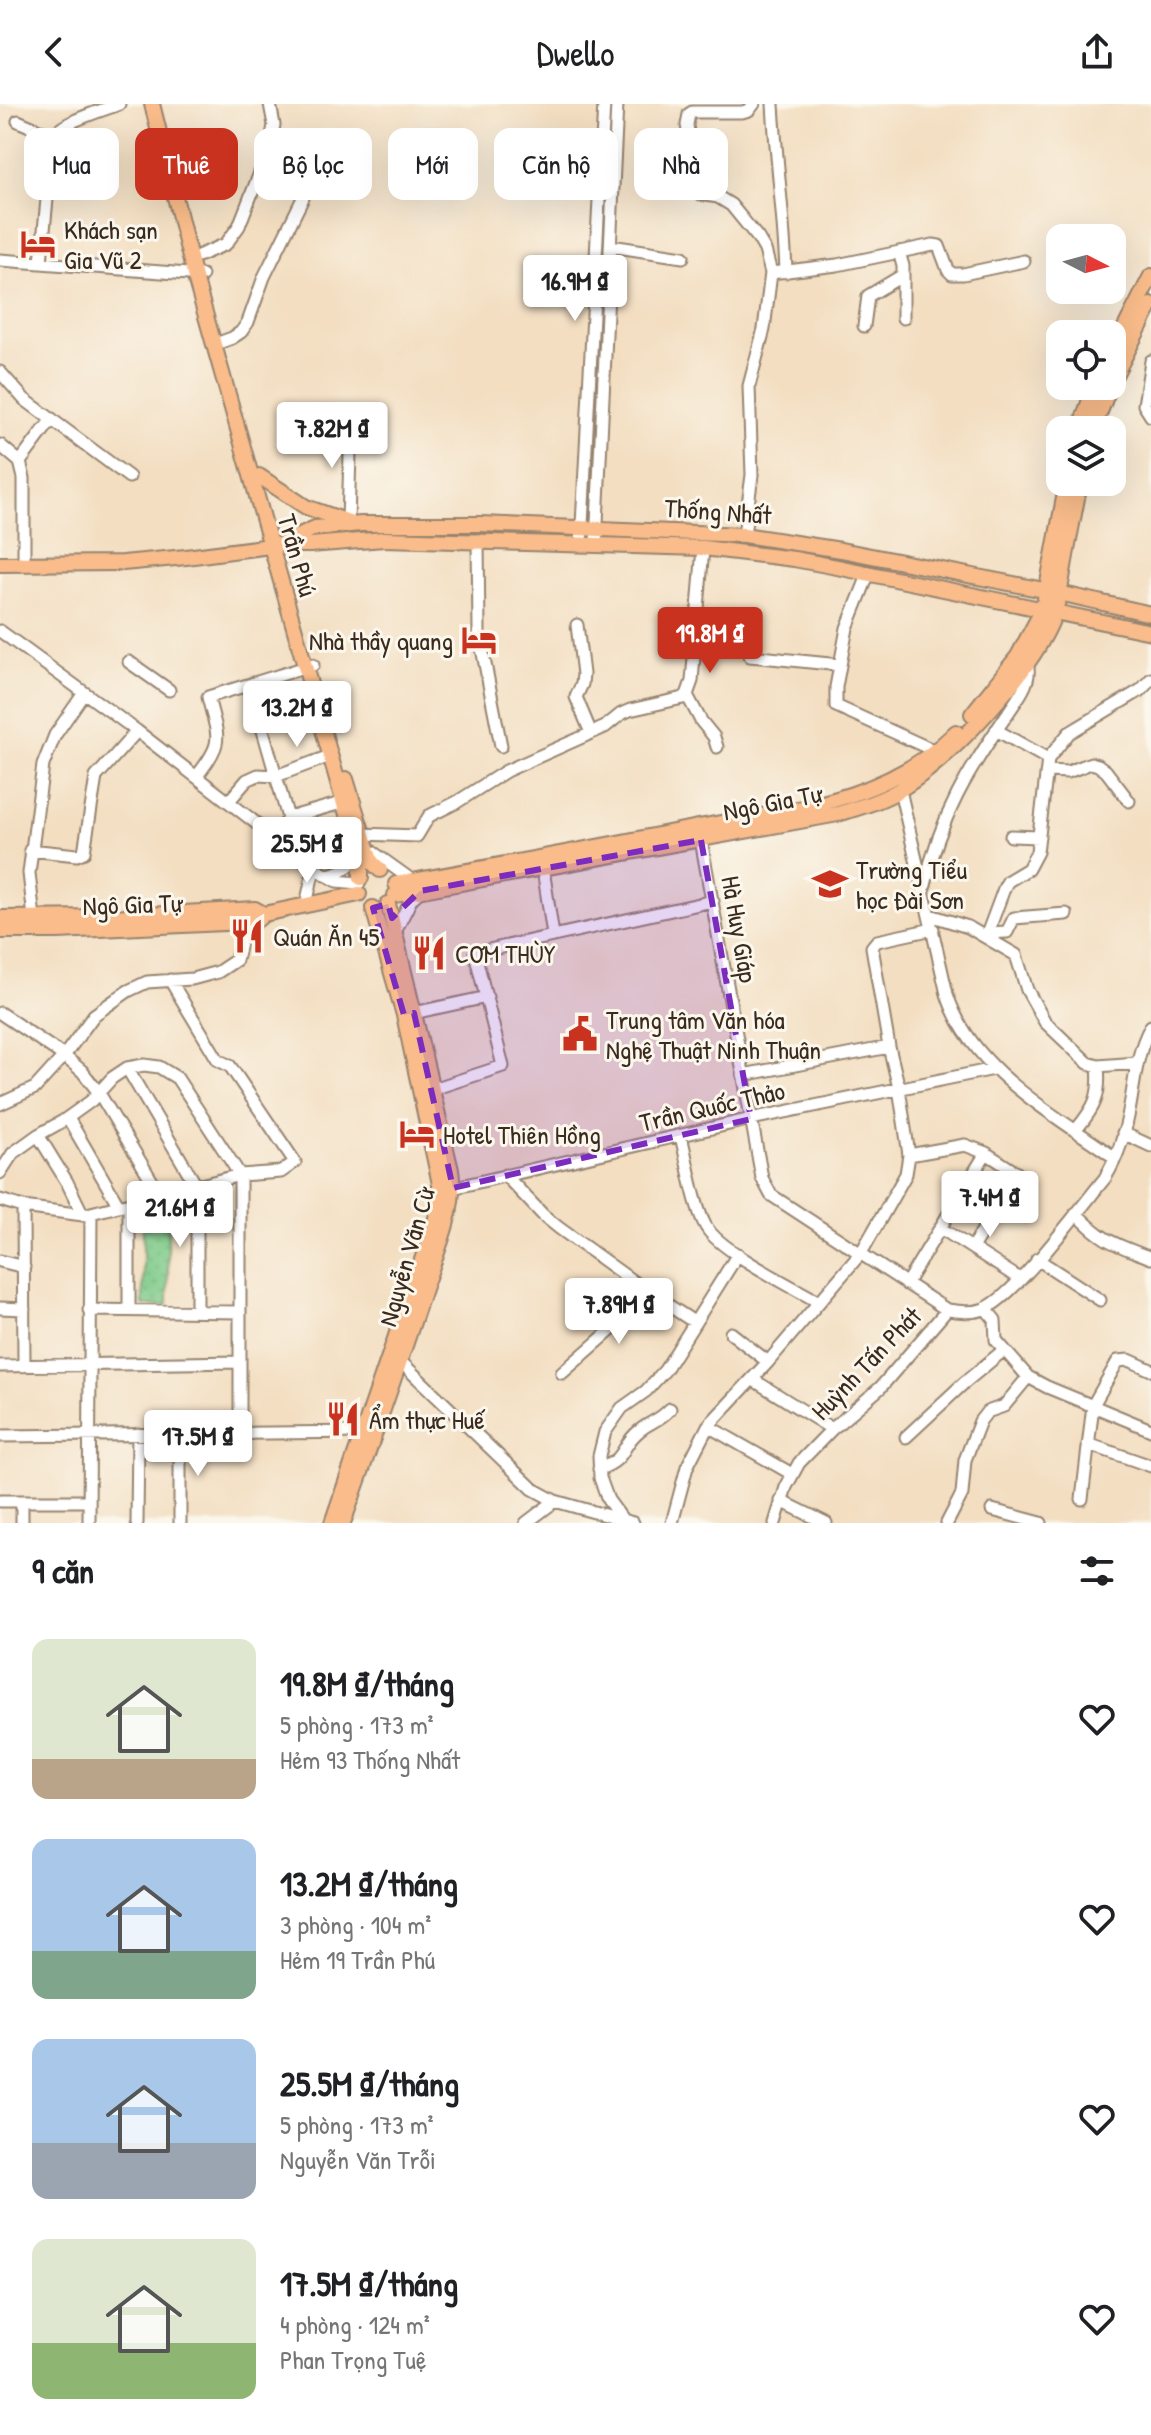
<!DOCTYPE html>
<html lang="vi">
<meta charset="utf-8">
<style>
:root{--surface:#fff;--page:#f2f2f2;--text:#202124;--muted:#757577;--accent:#c8321e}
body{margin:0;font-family:"Patrick Hand",sans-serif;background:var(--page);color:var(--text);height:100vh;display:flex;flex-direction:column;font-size:30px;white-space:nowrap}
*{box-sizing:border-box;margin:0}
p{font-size:26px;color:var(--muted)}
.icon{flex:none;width:44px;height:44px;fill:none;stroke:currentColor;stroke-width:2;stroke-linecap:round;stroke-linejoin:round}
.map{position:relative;height:1419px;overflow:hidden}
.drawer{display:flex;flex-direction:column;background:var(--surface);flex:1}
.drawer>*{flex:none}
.guide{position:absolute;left:24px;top:24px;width:1104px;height:72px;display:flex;gap:16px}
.needle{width:52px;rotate:96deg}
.buttons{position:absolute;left:1046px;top:120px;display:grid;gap:16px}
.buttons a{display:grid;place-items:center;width:80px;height:80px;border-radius:16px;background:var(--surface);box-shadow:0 8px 32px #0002;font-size:40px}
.price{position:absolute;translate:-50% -68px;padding:0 18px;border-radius:8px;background:#fff;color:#222;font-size:26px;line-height:52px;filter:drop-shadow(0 2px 4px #0008)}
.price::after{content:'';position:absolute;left:50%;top:48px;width:24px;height:18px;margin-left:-12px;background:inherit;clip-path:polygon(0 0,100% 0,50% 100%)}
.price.selected{background:var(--accent);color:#fff}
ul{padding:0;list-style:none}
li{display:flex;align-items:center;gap:24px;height:200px;padding:0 32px}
li span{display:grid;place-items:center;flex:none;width:224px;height:160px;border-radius:16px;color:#555}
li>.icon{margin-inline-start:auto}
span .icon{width:96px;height:96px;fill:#fffc;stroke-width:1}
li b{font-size:34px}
h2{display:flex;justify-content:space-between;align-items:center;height:96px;padding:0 32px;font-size:34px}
.chip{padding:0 28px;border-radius:16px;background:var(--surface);box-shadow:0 8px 32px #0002;font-size:28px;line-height:72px}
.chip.selected{background:var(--accent);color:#fff}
header{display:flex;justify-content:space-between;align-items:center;height:104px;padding:0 32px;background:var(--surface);font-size:36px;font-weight:600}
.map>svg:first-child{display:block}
.park{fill:url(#park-dots);stroke:#5c7a54;stroke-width:2}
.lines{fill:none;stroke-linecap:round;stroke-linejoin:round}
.minor-casing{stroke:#978470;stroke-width:15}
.major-casing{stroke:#978470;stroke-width:18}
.minor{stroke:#fff;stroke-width:11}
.major{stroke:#f9bc8a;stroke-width:14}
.marked{fill:#7b2cbf;fill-opacity:0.2;stroke:#7b2cbf;stroke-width:6;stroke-dasharray:16 10;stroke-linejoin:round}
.labels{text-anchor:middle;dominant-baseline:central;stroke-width:6;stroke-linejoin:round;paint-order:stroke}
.poi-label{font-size:26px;fill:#3b2a1e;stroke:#fbf7ec;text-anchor:start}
.street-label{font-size:26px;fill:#3b2a1e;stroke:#fbf7ec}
</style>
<header><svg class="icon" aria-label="back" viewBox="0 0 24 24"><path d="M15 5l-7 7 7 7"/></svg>Dwello<svg class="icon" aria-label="share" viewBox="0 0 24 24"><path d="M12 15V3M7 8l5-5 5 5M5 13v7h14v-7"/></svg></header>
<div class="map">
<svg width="1151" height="1419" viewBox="0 0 1151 1419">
<defs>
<pattern id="park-dots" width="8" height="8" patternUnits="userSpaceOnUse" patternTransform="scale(2)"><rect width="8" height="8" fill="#7ecb89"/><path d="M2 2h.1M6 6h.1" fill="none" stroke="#6eae76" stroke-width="1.8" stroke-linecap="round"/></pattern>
</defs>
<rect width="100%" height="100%" fill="#fbf7ec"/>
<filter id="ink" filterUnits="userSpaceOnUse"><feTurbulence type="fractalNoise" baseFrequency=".0125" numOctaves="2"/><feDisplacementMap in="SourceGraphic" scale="16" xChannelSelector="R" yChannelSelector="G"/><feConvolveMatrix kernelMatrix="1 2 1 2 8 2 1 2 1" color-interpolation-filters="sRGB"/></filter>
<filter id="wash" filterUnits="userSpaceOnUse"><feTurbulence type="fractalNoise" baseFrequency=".006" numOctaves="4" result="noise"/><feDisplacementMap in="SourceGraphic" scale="32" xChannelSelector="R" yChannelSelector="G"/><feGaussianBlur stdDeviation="1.8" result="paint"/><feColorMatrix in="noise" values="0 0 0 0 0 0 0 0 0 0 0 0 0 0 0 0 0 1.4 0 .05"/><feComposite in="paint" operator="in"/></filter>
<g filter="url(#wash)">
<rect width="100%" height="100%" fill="#f3dec1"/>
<!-- park -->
<path class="park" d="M168,1097V1201L143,1202V1104Z"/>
</g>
<g filter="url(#ink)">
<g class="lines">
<!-- minor casing -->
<g class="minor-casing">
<path id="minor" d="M773,0C776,56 784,112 786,168
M18,17L53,32
M611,142L683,153
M899,148L903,162V214
M198,152L226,140L239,122L270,43L274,21L270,0
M0,156L202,171
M41,158L53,32C64,17 101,7 119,0
M771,169L837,161L933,141L939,142L948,166L952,170H963L1024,157
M864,222L868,192L903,171
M221,238L232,234L241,228L248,218L264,173L303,94
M1151,257L1144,301L1151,312
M0,268L24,295L129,373
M0,341L20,358
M20,358L24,374V460
M20,358L52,315
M348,418L351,316
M744,431L752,371L749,282L764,225L771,169L765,146L758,134L731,101L718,93L700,90L697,87L687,21L689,10L692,8H742L749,6L754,0
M478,436L479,529L501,642
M581,440L604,0
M596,440L617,0
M869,469L847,524L836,583V602L935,647
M577,521L583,570L582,580L576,593L591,629
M0,527L137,627L314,764L337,777L359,779
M750,552L840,561
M129,558L169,586
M250,581L288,714L277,734
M687,591L701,617L714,633L717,643
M996,626L1048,655
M1047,667L1068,668L1091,659L1098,661L1106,667L1129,697
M197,672C225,636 218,635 208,593L313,561
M900,686L947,890C970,965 1054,1010 1115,1054
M229,697L247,676L258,671L276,672L330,652
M288,714L352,696
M362,730L417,732L429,712L457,698L506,667L605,623L621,610L630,606L683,594L687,591L692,577L703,444
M1011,732L1039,733
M701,736L762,1074L771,1091L947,1206C959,1207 972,1210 984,1205C1015,1193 1081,1103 1105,1074C1118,1053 1126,1026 1130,1002C1135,974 1137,947 1151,922
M367,744L413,777
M30,746L77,751L84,748L96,673L137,627
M543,765L553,831
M325,771C342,769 350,764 358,748
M925,781C940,712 969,666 1008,609C1017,595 1033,577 1027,559
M306,801L314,764
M930,811L968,823L1016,851L1027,886L1045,918L1088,959L1098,962L1137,959
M34,814L29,769L43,661L55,631L84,589
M395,828L412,794L420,787
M987,829L1007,828L1014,814L1066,810
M986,833L1005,782L1008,777L1028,765L1037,748L1048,655L1069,629L1141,586L1151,575
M0,909L64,952L82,967L99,989L161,1092
M409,910L487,893
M127,964L197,1083V1207
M743,971L889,943
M427,987L503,962L475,849L713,797
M0,1000L35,984L64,952L94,911L128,887L147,878L192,875L218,868L236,856L245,818
M68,1014L119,1102
M1076,1026C1095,1003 1101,992 1098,962
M1123,1029L1151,1042
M38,1031L67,1078L83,1111
M681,1032C687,1055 695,1110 709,1127C727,1150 791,1182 819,1198
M909,1051L965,1041L986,1049L1017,1069L972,1144
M0,1069L13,1049L38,1031L63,1017L91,997L112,974L127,964L144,961L159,963L177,974L240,1071V1328
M505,1071L543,1111L559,1124L642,1184L694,1218
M448,1085L751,1015L994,965
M0,1096L23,1103L83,1111L240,1071L281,1068L295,1058L230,962L218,956L170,876
M129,1100V1206
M23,1103L24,1262
M1076,1109C1103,1138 1115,1140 1151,1154
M942,1125L1020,1175
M1037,1155L1100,1196
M0,1157L24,1163
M906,1180L986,1049
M0,1204L24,1205
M986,1205L995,1216L996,1236L1028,1273L1047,1283L1151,1326
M89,1206L240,1208
M731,1229L768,1258
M396,1256L400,1257L533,1385L555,1397L633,1419
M0,1262L240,1258
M562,1269L611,1226L642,1184
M752,1275L832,1325
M708,1322L792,1370
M0,1332L371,1328
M906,1333L964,1279L1004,1246
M1088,1340L1151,1362
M599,1365C628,1355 620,1342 639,1327C650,1317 658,1318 670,1305
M1082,1395L1093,1301L1118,1257L1129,1256L1151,1266
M0,1397H89
M22,1397V1419
M781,1397L826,1419
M992,1406L1041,1419
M622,1415L608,1396L600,1374L599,1352L605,1328L622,1304L646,1287L665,1266L738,1150
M89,1419L91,1110
M137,1419L138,1330
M180,1419V1329
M526,1419L555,1397
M672,1419L687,1363L708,1322L768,1258L861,1149L906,1070L909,1051L899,984L889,943L872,843L877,837L933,825
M775,1419L786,1383L799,1359L832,1325L880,1284L947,1206
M947,1419L962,1390L965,1356L980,1317L987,1308L1004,1302L1028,1273"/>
</g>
<!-- major casing -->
<g class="major-casing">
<path id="major" d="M152,0L194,170L361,760V774
M1112,249L1151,172
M1112,277L1151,201
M1079,326L1095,282
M1093,326L1110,282
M259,372L306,403L346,417
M282,439L315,424L361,420H480L744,431L841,446L1059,489L1151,510
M0,460L123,459L186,453L278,441H310L384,435L703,444L794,455L837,463L1151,528
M972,610L1018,552L1043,505L1067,378
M346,675L371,757L380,766
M396,780C490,763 584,746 678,727C775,707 882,703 956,628
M395,791L838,710C860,703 882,697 901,685C952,653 1033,567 1054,511C1059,496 1061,479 1064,463C1069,434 1075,406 1080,378
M0,814L111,813L255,805L264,810
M0,827H58L245,818L257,816L264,810L359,790
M332,1419L435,1118L439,1102L440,1080L404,911L373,804
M343,1419C370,1343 397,1267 422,1191C434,1153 458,1105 451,1066L388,800"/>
</g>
<!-- minor -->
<use href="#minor" class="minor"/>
<!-- major -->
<use href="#major" class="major"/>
</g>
</g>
<!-- marked area -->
<path class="marked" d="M701,736L751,1015L453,1084L414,909L404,911L373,804L388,800L392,814L420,787Z"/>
<!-- icons -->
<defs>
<g id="hotel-bare" transform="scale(2.76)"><path d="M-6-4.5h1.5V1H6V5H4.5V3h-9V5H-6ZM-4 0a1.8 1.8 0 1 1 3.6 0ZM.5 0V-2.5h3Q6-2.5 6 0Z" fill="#c8321e" stroke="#fbf7ec" stroke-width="2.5" paint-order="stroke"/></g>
<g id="school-bare" transform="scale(2.76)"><path d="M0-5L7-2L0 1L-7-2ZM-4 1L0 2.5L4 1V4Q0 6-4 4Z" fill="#c8321e" stroke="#fbf7ec" stroke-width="2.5" paint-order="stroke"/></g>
<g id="restaurant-bare" transform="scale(2.76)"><path d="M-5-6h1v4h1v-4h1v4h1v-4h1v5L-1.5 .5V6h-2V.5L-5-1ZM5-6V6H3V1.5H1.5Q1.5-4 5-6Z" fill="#c8321e" stroke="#fbf7ec" stroke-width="2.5" paint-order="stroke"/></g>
<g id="civic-bare" transform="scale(2.76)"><path d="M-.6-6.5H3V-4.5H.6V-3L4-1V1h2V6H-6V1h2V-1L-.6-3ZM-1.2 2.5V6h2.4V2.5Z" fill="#c8321e" stroke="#fbf7ec" stroke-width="2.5" paint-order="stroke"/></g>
</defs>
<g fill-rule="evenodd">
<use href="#hotel-bare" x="38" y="140"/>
<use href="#hotel-bare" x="479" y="536"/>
<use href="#school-bare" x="830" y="780"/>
<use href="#restaurant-bare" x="247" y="832"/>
<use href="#restaurant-bare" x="429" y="849"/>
<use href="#civic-bare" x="580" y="930"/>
<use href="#hotel-bare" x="417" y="1030"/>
<use href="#restaurant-bare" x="343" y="1315"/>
</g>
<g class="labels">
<!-- poi labels -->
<g class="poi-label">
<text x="64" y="125">Khách sạn<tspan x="64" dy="30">Gia Vũ 2</tspan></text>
<text x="453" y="536" text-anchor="end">Nhà thầy quang</text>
<text x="856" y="765">Trường Tiểu<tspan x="856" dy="30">học Đài Sơn</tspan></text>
<text x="273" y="832">Quán Ăn 45</text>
<text x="455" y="849">CƠM THÙY</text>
<text x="606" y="915">Trung tâm Văn hóa<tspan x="606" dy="30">Nghệ Thuật Ninh Thuận</tspan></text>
<text x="443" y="1030">Hotel Thiên Hồng</text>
<text x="369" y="1315">Ẩm thực Huế</text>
</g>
<!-- street labels -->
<g class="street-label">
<text transform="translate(718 407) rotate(4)">Thống Nhất</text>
<text transform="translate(298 451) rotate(74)">Trần Phú</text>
<text transform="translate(772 698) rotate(-11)">Ngô Gia Tự</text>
<text transform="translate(132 800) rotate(-2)">Ngô Gia Tự</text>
<text transform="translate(740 825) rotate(80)">Hà Huy Giáp</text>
<text transform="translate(712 1002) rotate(-13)">Trần Quốc Thảo</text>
<text transform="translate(406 1153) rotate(-74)">Nguyễn Văn Cừ</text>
<text transform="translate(866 1259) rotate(-46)">Huỳnh Tấn Phát</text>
</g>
</g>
</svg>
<div class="buttons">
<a><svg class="needle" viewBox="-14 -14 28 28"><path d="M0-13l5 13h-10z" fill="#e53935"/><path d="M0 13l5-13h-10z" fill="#757577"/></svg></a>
<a><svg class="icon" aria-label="locate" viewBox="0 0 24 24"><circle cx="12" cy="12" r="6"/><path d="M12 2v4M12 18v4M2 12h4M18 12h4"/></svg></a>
<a><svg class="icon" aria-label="layers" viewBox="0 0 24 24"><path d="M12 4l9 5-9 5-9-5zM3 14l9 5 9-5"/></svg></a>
</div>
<b class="price" style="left:575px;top:219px">16.9M ₫</b>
<b class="price" style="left:332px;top:366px">7.82M ₫</b>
<b class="price selected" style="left:710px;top:571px">19.8M ₫</b>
<b class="price" style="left:297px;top:645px">13.2M ₫</b>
<b class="price" style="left:307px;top:781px">25.5M ₫</b>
<b class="price" style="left:990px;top:1135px">7.4M ₫</b>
<b class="price" style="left:180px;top:1145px">21.6M ₫</b>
<b class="price" style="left:619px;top:1242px">7.89M ₫</b>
<b class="price" style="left:198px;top:1374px">17.5M ₫</b>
<div class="guide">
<a class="chip">Mua</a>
<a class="chip selected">Thuê</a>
<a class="chip">Bộ lọc</a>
<a class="chip">Mới</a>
<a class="chip">Căn hộ</a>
<a class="chip">Nhà</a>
</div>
</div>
<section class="drawer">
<h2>9 căn<svg class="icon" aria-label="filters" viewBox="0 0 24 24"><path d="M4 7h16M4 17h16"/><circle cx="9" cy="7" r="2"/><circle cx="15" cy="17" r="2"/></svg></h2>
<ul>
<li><span style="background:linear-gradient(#dfe7d0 75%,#b9a48a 0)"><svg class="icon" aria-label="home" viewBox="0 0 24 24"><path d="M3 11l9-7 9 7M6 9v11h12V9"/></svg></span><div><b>19.8M ₫/tháng</b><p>5 phòng · 173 m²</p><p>Hẻm 93 Thống Nhất</p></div><svg class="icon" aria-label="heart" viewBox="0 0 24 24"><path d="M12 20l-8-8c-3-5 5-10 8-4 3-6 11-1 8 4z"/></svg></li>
<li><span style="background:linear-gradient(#a9c7e8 70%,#7fa58c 0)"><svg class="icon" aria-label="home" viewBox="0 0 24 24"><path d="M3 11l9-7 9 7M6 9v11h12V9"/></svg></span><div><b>13.2M ₫/tháng</b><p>3 phòng · 104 m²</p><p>Hẻm 19 Trần Phú</p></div><svg class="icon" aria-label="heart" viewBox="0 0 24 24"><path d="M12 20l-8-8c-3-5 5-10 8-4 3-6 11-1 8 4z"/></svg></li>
<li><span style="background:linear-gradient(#a9c7e8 65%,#9aa5b1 0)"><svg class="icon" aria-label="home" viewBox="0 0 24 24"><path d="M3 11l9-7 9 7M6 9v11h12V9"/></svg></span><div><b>25.5M ₫/tháng</b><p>5 phòng · 173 m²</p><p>Nguyễn Văn Trỗi</p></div><svg class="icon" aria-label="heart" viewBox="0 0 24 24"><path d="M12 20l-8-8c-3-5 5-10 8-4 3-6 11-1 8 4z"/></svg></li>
<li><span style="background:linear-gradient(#dfe7d0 65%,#8fb573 0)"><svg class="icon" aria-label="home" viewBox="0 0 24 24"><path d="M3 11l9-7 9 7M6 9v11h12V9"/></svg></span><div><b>17.5M ₫/tháng</b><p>4 phòng · 124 m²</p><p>Phan Trọng Tuệ</p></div><svg class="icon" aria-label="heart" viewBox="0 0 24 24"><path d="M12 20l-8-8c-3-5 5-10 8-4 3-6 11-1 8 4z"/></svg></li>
</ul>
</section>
